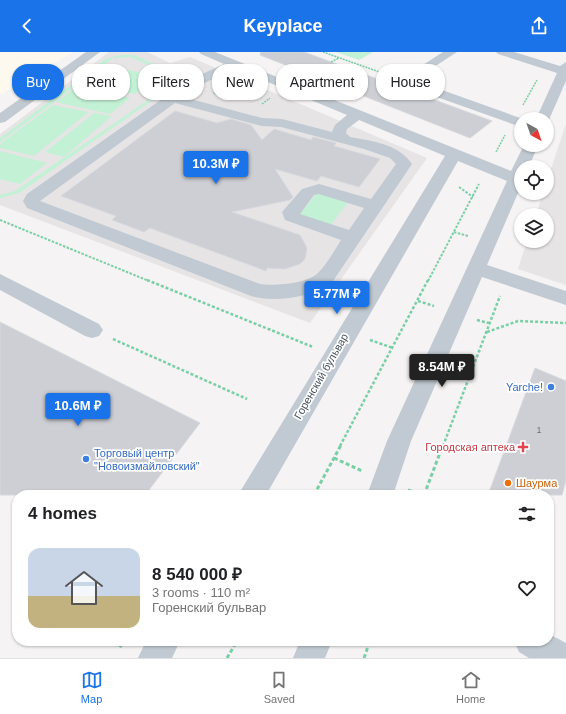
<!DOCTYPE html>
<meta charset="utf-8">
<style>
:root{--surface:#fff;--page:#f6f6f6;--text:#202124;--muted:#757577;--line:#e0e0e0;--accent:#1a73e8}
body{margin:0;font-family:Helvetica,sans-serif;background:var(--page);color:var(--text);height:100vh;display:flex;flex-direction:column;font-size:15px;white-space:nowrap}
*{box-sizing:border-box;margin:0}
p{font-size:13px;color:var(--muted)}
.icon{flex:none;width:22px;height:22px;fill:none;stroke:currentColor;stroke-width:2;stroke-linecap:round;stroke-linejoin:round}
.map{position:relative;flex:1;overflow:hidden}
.drawer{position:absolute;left:12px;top:438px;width:542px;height:156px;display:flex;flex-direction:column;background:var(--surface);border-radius:16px;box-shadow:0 1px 3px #0004}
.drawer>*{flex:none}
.banner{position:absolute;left:12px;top:12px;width:542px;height:36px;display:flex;gap:8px}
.needle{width:26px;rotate:140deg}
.fabs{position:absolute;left:514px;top:60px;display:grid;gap:8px}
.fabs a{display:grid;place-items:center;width:40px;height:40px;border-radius:50%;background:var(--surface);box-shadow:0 1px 3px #0004;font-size:20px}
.price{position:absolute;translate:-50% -34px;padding:0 9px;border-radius:4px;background:var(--accent);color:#fff;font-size:13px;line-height:26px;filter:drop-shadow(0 1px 2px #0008)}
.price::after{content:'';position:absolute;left:50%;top:24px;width:12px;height:9px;margin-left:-6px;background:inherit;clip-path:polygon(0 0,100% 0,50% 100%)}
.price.active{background:#222;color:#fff}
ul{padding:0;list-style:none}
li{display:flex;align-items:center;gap:12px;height:100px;padding:0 16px}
li span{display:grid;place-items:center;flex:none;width:112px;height:80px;border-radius:12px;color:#555}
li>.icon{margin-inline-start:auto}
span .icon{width:48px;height:48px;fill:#fffc;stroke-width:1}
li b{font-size:17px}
h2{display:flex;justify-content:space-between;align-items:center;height:48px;padding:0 16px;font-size:17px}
.tag{padding:0 14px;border-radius:16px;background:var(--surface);box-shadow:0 1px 3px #0004;font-size:14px;line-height:36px}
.tag.active{background:var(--accent);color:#fff}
header{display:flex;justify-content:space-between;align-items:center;height:52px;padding:0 16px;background:var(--accent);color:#fff;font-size:18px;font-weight:800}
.tabs{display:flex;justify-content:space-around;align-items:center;height:56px;border-top:1px solid var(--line);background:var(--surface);font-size:11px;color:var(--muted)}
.tabs a{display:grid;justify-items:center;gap:2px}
.tabs .active{color:var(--accent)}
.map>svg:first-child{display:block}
.commercial{fill:#fdf9ef}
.education{fill:#e6e4e5}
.green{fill:#c3f1d5}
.building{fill:#cdcfd5;stroke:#d7d9de}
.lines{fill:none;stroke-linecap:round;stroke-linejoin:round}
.path-far3{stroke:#7ad0a6;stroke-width:1.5;stroke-dasharray:2 1;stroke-linecap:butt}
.path-far2{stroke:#7ad0a6;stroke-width:2;stroke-dasharray:2.5 1.5;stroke-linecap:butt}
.path-far1{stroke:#7ad0a6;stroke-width:2.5;stroke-dasharray:3 2;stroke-linecap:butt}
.path{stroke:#7ad0a6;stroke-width:3;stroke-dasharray:4 2.5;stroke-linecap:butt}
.minor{fill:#c1cad2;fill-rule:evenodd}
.shop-dot{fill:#3f7fe0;stroke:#fff;stroke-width:1.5}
.health-dot{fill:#e0444e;stroke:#fff;stroke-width:1.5}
.food-dot{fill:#e8710a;stroke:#fff;stroke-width:1.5}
.labels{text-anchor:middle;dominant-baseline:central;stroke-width:3.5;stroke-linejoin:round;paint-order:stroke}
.number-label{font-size:9px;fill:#6b747e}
.street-label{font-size:11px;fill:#4a5661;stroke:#fff}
.shop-label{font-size:11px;fill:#366cbe;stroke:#fff;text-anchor:end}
.health-label{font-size:11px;fill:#be3a42;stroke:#fff;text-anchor:end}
.food-label{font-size:11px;fill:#c56008;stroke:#fff;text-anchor:start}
</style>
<header><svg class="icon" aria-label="back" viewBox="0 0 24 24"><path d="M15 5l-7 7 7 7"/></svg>Keyplace<svg class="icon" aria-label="share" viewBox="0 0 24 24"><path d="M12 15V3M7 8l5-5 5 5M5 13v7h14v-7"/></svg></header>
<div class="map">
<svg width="566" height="606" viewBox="0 0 566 606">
<rect width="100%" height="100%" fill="#f5f3f3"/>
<!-- commercial -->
<path class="commercial" d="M0,0H73L0,43Z"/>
<!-- education -->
<path class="education" d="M109,0H147L170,11L190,5L427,106L310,271L0,153V82Z
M566,72V233L518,217L527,189H547V163H536L543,141H547V129Z"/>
<!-- green -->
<path class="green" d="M336,0H373L359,8Z
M120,3H134L177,23L181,26L180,29L19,141L0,146V143L15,139L176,29L173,24L131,5L113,6L0,90V86L106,7Z
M106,14L158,24L135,42L81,31Z
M77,35L130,46L110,62L56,50Z
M53,53L89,60L34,104L0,96V92Z
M94,61L112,64L64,105L45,100Z
M0,99L47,111L20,132L0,127Z
M317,141L348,150L331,173L299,163Z"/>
<!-- building -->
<path class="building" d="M261,0H304L492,69L470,86L260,3Z
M175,59L217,71L231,67L251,73L262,88L274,77L311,88L313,85L336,91L334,94L380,107L359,135L321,124L317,129L275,117L293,145L290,148L232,160L300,183L307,196L305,207L300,212L285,217L267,216L266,219L150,176L144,180L112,168L116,164L61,144Z
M0,270L200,371L145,443H0Z
M535,316L566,329V428L562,443H488Z"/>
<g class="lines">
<!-- path-far3 -->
<path class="path-far3" d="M323,0L388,23
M331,10L339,6
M219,37H228L232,41C226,45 220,45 214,41Z
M262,52L270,46
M523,53L537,28
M496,100L505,83"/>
<!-- path-far2 -->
<path class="path-far2" d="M459,135L473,145
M0,168L149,229
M454,180L468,184
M428,229L479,132"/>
<!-- path-far1 -->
<path class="path-far1" d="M147,228L313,295
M418,249L434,254
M477,268L489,271
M487,280L518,269L566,271
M113,287L247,347
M370,288L393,296
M340,394L428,228
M443,394L500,244"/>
<!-- path -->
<path class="path" d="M334,406L362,419
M408,438L422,443
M314,443L341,393
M424,443L443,393
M113,589L124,596
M227,606L237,589
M364,606L370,589"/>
<!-- minor -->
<path class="minor" d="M86,0H100L5,70L0,71V61Z
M199,0H215L511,119L524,93H538L529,115H521V134L487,213L566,239V253L482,225L411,389L393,443H367L387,389L507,129L458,109L266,443H238L445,104L359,68L347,77L346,81L350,85C372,89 399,92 412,112L331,232C310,245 275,251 251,244L27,156L23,149L27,142L189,28L224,12L201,2ZM234,16L347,63L335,73L332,80L282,67L262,66L183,45L199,34ZM175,51L262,74L281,75L364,97L390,106L396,112L371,147L319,132L302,137L282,160L285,168L341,188C334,199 327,212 318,221C307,232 274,234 260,232L40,149ZM319,142L364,156L349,178L300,162L314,143Z
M443,0H457L414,28L523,67H521V75L400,32L398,29Z
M496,0H514L560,14L566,10V29L548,70L547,67H536L557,21L498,2Z
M0,222L99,272L103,278L99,284L92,286L85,284L0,238Z
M549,582L566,591V606H529L519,600L514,589H549Z
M146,589H180L172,606H138Z
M300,589H332L325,606H293Z"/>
</g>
<!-- markers -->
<g class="shop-dot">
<circle cx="551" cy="335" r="4"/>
<circle cx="86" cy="407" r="4"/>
</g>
<path class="health-dot" d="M521 389h4v4h4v4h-4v4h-4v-4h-4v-4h4z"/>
<circle class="food-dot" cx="508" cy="431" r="4"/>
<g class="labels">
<!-- number labels -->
<g class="number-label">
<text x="539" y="378">1</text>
</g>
<!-- street labels -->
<g class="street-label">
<text transform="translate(321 324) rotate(-60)">Горенский бульвар</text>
</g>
<!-- shop labels -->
<g class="shop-label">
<text x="543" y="335">Yarche!</text>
<text x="94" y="401" text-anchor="start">Торговый центр<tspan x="94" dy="13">"Новоизмайловский"</tspan></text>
</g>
<!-- health labels -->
<g class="health-label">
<text x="515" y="395">Городская аптека</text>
</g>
<!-- food labels -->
<g class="food-label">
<text x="516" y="431">Шаурма</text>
</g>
</g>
</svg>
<div class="fabs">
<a><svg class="needle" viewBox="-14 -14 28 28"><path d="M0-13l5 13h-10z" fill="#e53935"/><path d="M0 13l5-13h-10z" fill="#757577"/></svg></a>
<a><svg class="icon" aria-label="locate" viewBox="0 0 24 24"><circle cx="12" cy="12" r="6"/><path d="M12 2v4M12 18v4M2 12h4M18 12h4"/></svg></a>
<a><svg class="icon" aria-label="layers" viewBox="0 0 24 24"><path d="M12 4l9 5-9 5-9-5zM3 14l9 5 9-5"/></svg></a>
</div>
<b class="price" style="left:216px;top:133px">10.3M ₽</b>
<b class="price" style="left:337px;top:263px">5.77M ₽</b>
<b class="price active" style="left:442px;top:336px">8.54M ₽</b>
<b class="price" style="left:78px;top:375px">10.6M ₽</b>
<div class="banner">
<a class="tag active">Buy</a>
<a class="tag">Rent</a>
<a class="tag">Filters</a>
<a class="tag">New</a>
<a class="tag">Apartment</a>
<a class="tag">House</a>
</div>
<section class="drawer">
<h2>4 homes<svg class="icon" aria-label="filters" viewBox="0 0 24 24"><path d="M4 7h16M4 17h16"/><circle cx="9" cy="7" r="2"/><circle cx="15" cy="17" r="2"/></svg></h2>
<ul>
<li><span style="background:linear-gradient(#c9d6e8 60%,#c2b280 0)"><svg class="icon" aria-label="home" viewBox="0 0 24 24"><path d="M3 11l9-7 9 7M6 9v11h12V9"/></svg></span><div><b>8 540 000 ₽</b><p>3 rooms · 110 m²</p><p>Горенский бульвар</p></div><svg class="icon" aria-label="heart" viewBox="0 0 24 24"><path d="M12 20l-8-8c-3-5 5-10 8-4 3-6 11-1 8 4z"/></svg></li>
</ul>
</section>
</div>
<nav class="tabs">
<a class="active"><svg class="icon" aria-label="map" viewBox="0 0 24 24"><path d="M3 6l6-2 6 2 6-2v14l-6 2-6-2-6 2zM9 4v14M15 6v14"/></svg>Map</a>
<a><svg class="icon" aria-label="saved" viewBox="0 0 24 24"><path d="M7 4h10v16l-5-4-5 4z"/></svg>Saved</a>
<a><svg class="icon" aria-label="home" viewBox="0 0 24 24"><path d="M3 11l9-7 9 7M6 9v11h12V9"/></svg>Home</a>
</nav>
